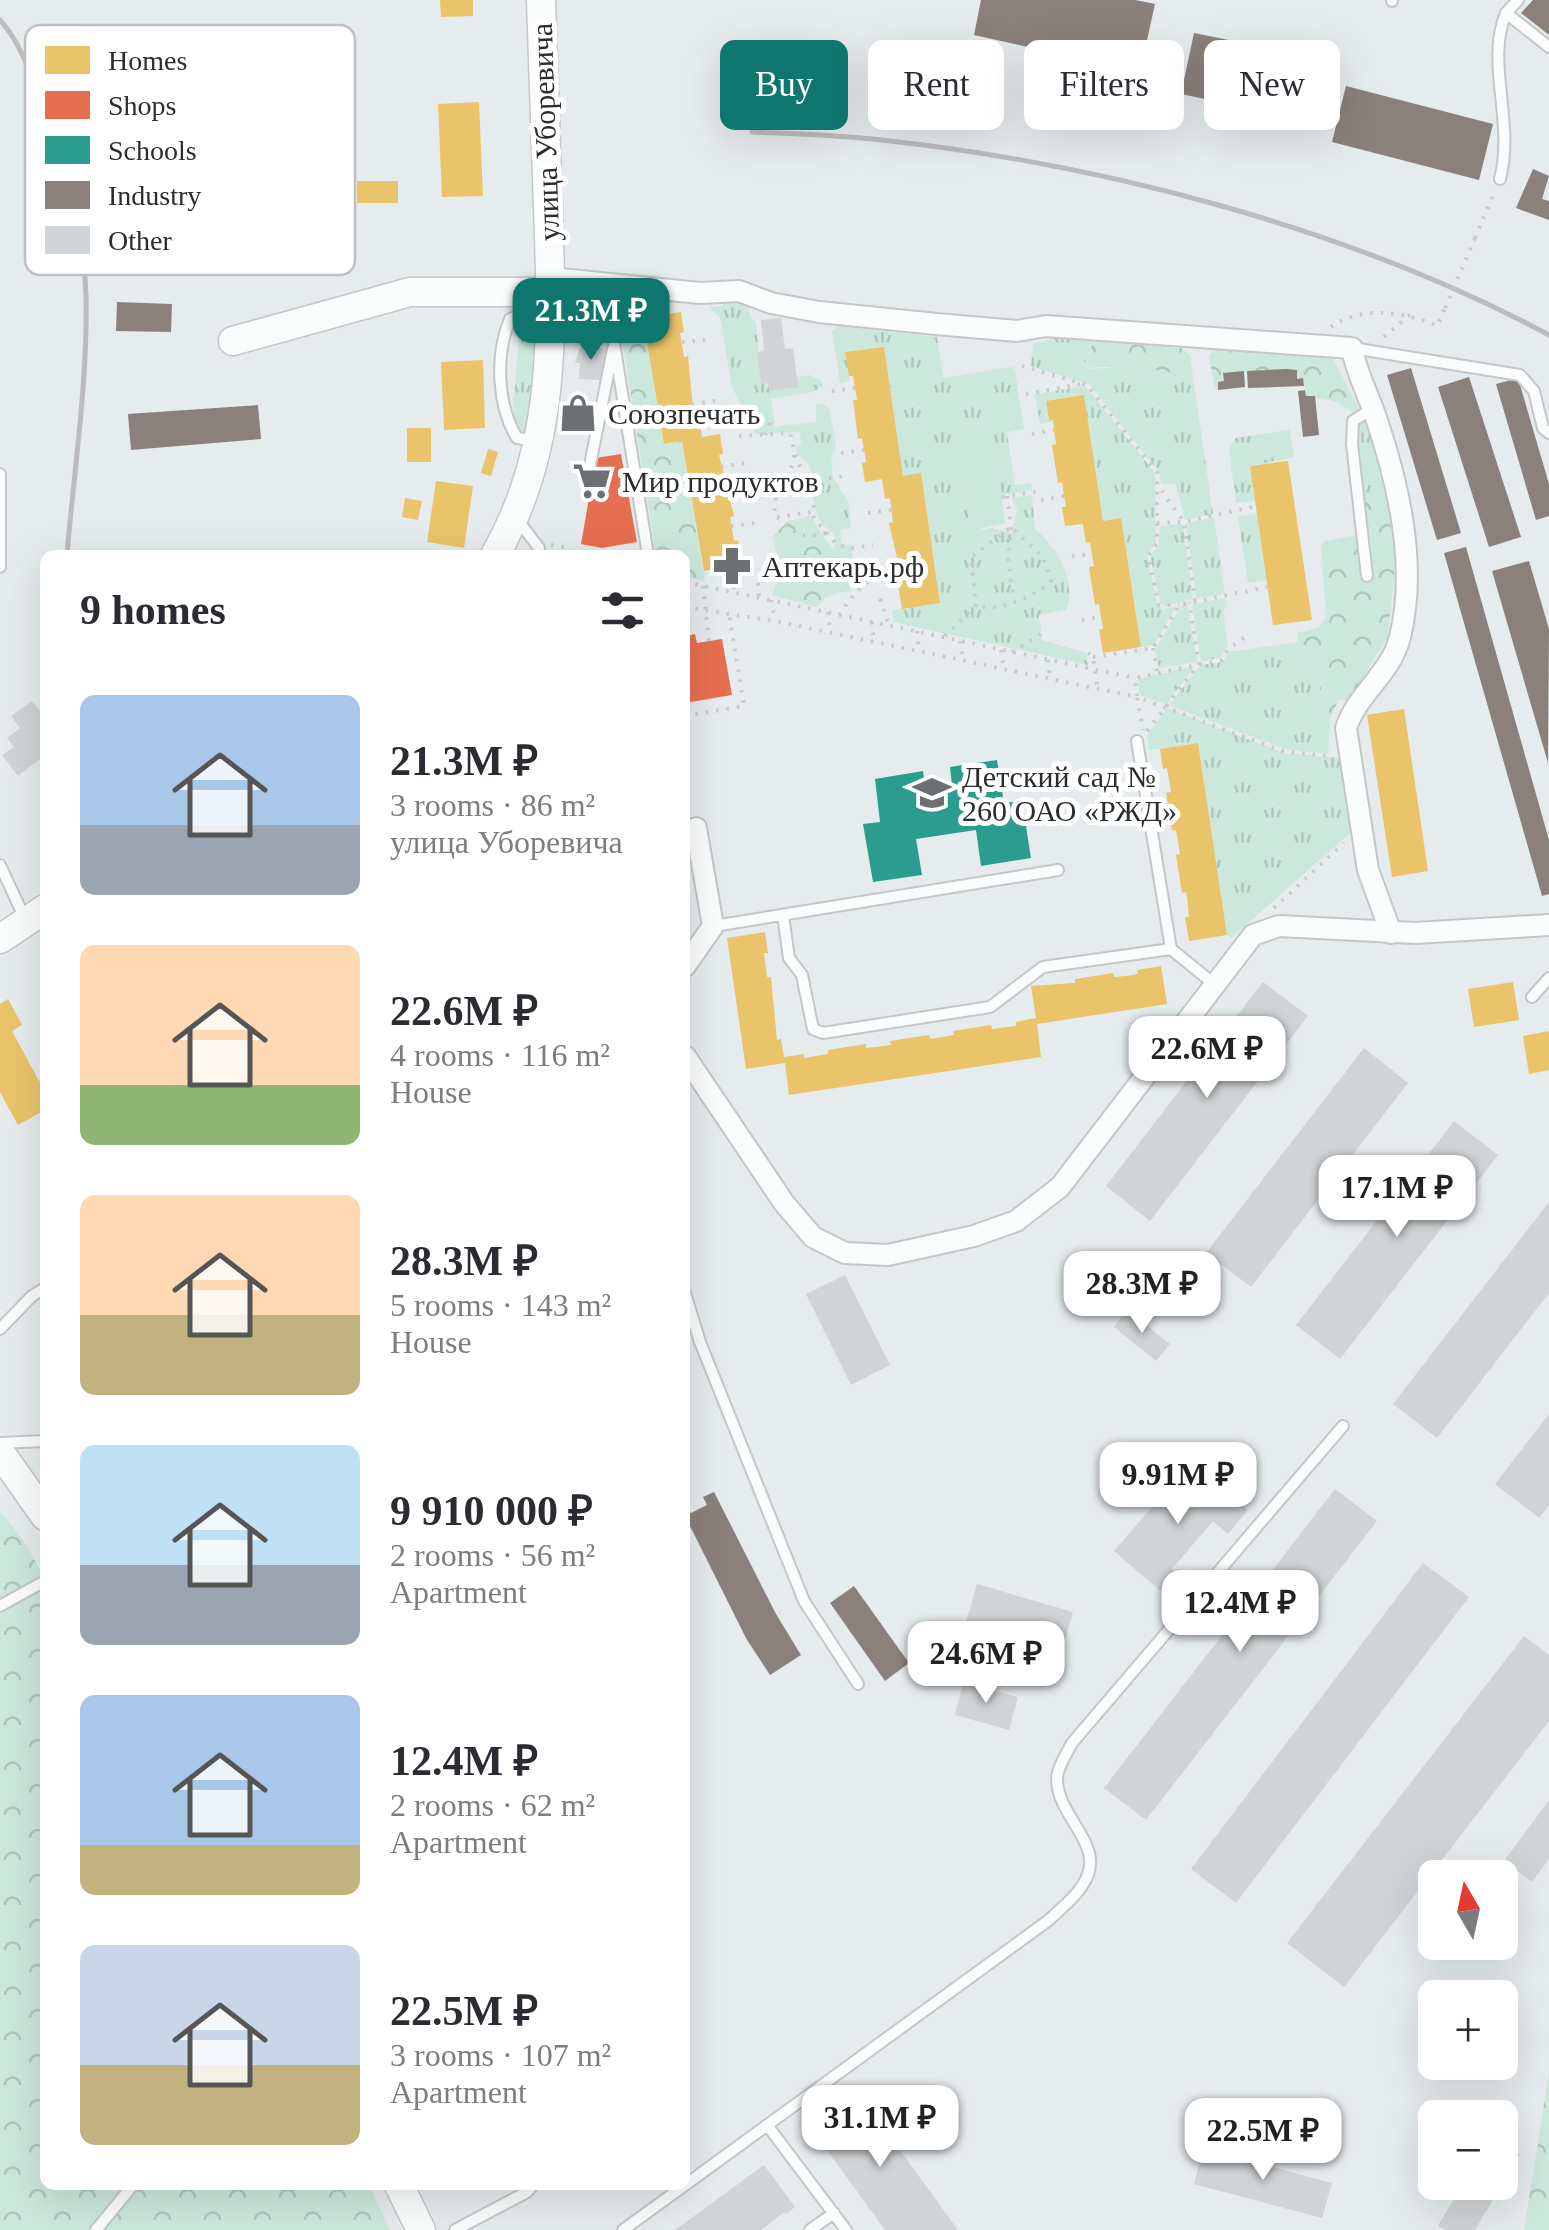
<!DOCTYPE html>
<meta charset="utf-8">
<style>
:root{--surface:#fff;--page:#f2f2f3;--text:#2b2b33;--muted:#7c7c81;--accent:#0f766e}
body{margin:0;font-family:Georgia,serif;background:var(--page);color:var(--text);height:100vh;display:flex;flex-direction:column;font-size:38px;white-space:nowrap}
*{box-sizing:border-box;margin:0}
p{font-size:32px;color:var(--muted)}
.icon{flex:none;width:55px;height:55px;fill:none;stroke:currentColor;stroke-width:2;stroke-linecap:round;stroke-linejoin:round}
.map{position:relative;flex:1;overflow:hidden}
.details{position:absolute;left:40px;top:550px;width:650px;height:1640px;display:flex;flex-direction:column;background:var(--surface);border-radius:15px;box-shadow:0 10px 40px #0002}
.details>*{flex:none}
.hud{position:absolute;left:720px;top:40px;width:678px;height:90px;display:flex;gap:20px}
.needle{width:65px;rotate:351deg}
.controls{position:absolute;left:1418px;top:1860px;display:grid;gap:20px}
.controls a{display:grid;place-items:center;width:100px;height:100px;border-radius:15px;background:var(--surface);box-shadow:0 10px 40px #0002;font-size:50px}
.price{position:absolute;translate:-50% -85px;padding:0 22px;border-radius:20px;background:#fff;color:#222;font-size:32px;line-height:65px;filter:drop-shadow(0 2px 5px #0008)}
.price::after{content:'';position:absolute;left:50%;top:60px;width:30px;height:22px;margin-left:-15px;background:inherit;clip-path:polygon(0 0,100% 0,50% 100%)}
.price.selected{background:var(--accent);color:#fff}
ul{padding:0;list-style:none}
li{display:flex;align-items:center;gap:30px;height:250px;padding:0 40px}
li span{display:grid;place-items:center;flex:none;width:280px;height:200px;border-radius:15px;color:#555}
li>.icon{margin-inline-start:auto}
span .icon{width:120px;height:120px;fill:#fffc;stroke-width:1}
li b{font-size:42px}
h2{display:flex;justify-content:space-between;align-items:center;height:120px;padding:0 40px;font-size:42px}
.pill{padding:0 35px;border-radius:15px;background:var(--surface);box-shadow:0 10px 40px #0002;font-size:35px;line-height:90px}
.pill.selected{background:var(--accent);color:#fff}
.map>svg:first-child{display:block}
.grass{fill:url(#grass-tufts)}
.forest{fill:url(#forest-crowns)}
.pitch{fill:#cce7dc}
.homes{fill:#e9c46a}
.shops{fill:#e76f51}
.schools{fill:#2a9d8f}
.industry{fill:#8a817c}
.building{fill:#d1d4d6}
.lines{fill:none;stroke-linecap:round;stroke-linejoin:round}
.lane-casing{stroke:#c4c7ca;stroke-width:14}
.street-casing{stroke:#c4c7ca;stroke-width:24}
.secondary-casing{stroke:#c4c7ca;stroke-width:31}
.path{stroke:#c8cacb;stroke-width:4;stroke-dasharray:2.5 8;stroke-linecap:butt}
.lane{stroke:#fbfcfc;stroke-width:10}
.street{stroke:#fbfcfc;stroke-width:20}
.secondary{stroke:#fbfcfc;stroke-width:28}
.rail{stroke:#bcbcbd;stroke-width:5}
.path-bridge{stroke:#c8cacb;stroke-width:4;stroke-dasharray:2.5 8;stroke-linecap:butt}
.labels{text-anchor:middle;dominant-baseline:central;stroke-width:10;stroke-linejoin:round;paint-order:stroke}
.street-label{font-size:30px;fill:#2a2d2f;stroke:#fff}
.poi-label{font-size:30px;fill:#2a2d2f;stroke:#fff;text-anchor:start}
.key{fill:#fff;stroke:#bfc0c1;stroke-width:2.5}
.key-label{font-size:28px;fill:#2a2d2f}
</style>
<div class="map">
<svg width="1549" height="2230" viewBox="0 0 1549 2230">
<defs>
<pattern id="grass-tufts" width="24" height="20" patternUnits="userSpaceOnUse" patternTransform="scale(2.5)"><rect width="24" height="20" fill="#cce7dc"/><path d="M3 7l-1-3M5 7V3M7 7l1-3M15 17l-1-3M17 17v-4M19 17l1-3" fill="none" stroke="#afc6bd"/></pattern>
<pattern id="forest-crowns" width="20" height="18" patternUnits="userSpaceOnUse" patternTransform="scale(2.5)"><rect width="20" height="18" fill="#cce7dc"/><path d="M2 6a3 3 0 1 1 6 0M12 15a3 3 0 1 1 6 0" fill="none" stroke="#afc6bd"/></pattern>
</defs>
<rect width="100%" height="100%" fill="#e6ebee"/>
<!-- grass -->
<path class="grass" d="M725,294L748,305L750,316L756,323L761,383L809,375L821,380L822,386L813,392L771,399L775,427L816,422V404H824L829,409L836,446L831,461L833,477L849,503L851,528L840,529L842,544L853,546L852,568L835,554L834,533C809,521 815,490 810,466L797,454L796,446L801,444L800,432L756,434L732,387L720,318L709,307L711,304L713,307L723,306Z
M838,326L937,337L944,378L1012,367L1015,370L1024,429L1007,432L1015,485L1031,483L1032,490L1002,495L994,455L981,530L992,528L1011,533L1017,510L1011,498L1032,495L1035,529C1056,546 1078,582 1066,610L1039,615L1042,640L1086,653L1088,665L894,622L892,610L940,603L921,474L903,476L884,347L846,352L850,381L840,383L832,331Z
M534,330L537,335L534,394L526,434L518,432L512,419L519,339L524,331Z
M1055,338L1094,341L1083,367L1093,369L1127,366L1174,373L1183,361L1182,348L1190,356L1213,514L1185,520L1176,484H1161L1159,472L1090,385L1031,366L1033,344Z
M1085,386L1155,473L1156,544L1147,553L1157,603L1162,609L1176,607L1154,645L1141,647L1121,518L1103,521L1084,396L1046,401L1048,420L1053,422L1040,424L1035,394Z
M1364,417L1370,427L1388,494L1363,506L1356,432Z
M1290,430L1294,457L1250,466L1255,501L1236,503L1229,449L1235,438Z
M1257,514L1266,580L1248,583L1238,516Z
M1214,518L1225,594L1196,598L1186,523Z
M1183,524L1193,599L1164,606L1160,602L1150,555L1159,546L1160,526Z
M1225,598L1227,606L1223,610L1228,645L1220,658L1201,661L1192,604Z
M1187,604L1197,662L1159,668L1155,650L1181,606Z
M1299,642L1301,664L1316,671L1321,684L1314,715L1330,719L1328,754L1285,749L1169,705L1201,665L1223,662L1229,652Z
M1195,666L1166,704L1140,695L1138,679Z
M1167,708L1284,753L1342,758L1353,831L1231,938L1227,935L1198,743L1149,750L1147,735Z"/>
<!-- forest -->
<path class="forest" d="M624,296L660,301L661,314L643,319L664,443L682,441L705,581L685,577V555H656L617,307Z
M1094,341L1182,348L1183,361L1174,373L1127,366L1083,368Z
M1216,349L1333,358L1359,408L1353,412L1335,401L1306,396L1303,379H1297L1296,371L1223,374L1224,381L1218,382V390L1214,386L1209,356Z
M1388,494L1395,565L1388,637L1348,701L1339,699L1330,719L1313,715L1321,684L1316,671L1295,660C1294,650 1299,644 1298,633L1319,627L1326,618L1321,545L1325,541L1358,535L1361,579L1373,578L1371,541L1363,506L1369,496Z
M810,516C821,531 833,553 847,564L851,590L826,597L817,607L772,595L780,573L773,536L788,521Z
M0,1510L27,1546L45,1579V2185H369L390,2230H0Z
M1549,2073V2230H1524Z"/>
<!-- pitch -->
<path class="pitch" d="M992,453L996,458L1005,523L974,530L969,523L961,461L964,457Z"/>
<!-- homes -->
<path class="homes" d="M440,0H473V16L441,17Z
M479,102L483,196L442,197L438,104Z
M357,181H398V203H357Z
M681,312L684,332L680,333L684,357L688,356L694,419L699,418L702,437L720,434L723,454L719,455L734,516L730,517L734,541L738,540L742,564L704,571L682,441L664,444L643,318Z
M884,347L903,476L921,473L940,603L902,609L898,585L903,584L889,523L893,522L890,498L885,499L882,479L865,482L862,463L866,462L862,438L858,439L853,400H857L853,376H849L845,352Z
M483,360L485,428L444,430L441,362Z
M1084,395L1103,521L1121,518L1141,647L1103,653L1099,629H1103L1101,617L1099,604L1095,605L1089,567L1094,566L1090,542L1086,543L1083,524L1065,526L1062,507H1066L1064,496L1062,482L1058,483L1052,445L1056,444L1054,430L1053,420L1049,421L1046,401Z
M407,428H431V462H407Z
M488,449L498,452L491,476L481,473Z
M1288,461L1312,620L1273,625L1250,466Z
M436,481L473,486L464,548L427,542Z
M405,498L422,501L418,520L402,517Z
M1404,709L1428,871L1392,877L1367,715Z
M1198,743L1227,935L1189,941L1185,917H1189L1188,905L1186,892L1182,893L1176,855L1180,854L1176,830L1172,831L1166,793L1171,792L1167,768L1163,769L1160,749Z
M765,932L768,953H764L767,977H771L777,1040L781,1039L784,1057L804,1054V1058L828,1054V1050L866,1044V1048L891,1045L890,1041L929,1035L930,1039L954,1035L953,1031L991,1025L992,1029L1016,1026V1022L1036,1018L1031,986L1075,983V979L1113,973L1114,977L1126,976L1138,974L1137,970L1161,966L1167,1004L1037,1024L1041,1057L789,1095L785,1063L746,1069L727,938Z
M1513,982L1519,1020L1474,1027L1468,989Z
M8,999L22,1025L12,1031L39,1081L45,1078V1110L18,1125L0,1092V1004Z
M1549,1031V1070L1529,1074L1523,1036Z"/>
<!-- shops -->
<path class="shops" d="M621,454L637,542L602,548L581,544L596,458Z
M695,634L697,643L722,639L732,695L685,703V636Z"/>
<!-- schools -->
<path class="schools" d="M997,760L1004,803L1022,801L1031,858L981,866L976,830L916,839L922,875L873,882L863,824L880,822L875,779L923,771L925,789L952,785L950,767Z"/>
<!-- industry -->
<path class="industry" d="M981,0H1135L1155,4L1140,72L974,35Z
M1533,0H1549V35L1521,13Z
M1194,33L1323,59L1311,121L1181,94Z
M1346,86L1493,124L1479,180L1332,142Z
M1533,169L1549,176L1542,199L1549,201V220L1516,208Z
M117,302L172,304L171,332L116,331Z
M1411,368L1461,533L1437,540L1387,375Z
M1286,369L1297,370V379L1303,378L1304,386L1248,388L1247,371Z
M1244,371L1245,387L1218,390V382L1224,381L1223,373Z
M1469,377L1521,537L1489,547L1438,387Z
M1518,378L1549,484V516L1536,520L1496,384Z
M1305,390L1306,396H1315L1319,435L1303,437L1298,391Z
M258,405L261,439L131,450L128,414Z
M1466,547L1549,840V894L1542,896L1444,553Z
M1529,561L1549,629L1548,763L1492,571Z
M714,1492L776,1614L801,1655L770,1675L747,1640L685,1516L707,1505L703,1497Z
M854,1586L909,1663L885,1681L830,1603Z"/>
<!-- building -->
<path class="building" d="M781,318L785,349L793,348L798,387L769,391L768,383L761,384L757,352L764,351L761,320Z
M581,345L607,350L601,380L579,379L580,363H575Z
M32,701L45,717V755L18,776L2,755L14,747L7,738L20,728L11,716Z
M1263,982L1308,1016L1150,1221L1106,1186Z
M1364,1048L1408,1083L1251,1287L1206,1253Z
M1454,1121L1498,1155L1340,1359L1296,1325Z
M1549,1202V1293L1437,1438L1393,1404Z
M845,1275L890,1365L851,1385L806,1294Z
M1127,1310L1170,1344L1156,1361L1114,1327Z
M1549,1414V1505L1539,1518L1495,1484Z
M1192,1461L1248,1510L1228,1534L1213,1521L1172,1569L1187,1582L1171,1600L1114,1551Z
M1335,1489L1377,1521L1146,1820L1104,1788Z
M1423,1563L1469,1597L1236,1903L1191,1869Z
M977,1584L1073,1612L1058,1664L962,1636Z
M1524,1636L1549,1655V1721L1344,1987L1287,1943Z
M963,1683L1018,1697L1009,1730L955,1715Z
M1549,1800V1859L1532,1882L1504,1861Z
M859,2094L958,2230H885L811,2128Z
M1500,2143L1520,2154L1475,2230H1445L1438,2226L1464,2182H1500Z
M1203,2148L1332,2183L1322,2218L1194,2184Z
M764,2165L795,2207L786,2214L784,2212L761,2230H675Z"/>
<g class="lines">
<!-- lane casing -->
<g class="lane-casing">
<path id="lane" d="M1518,0L1506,13L1549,47
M1392,1V0
M1500,179C1515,121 1485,63 1506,13
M614,286L611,305L614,343L648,555
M1352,348L1520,375L1534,391L1543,428L1549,433
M537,441L517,438C497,405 495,355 510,319L526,313H548
M0,474V567
M588,475L613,349
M517,519L539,548L538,555
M1367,576L1352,444L1353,421L1372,409
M1137,741L1171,949L1214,984
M0,865L26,921
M783,915L789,958L802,975L813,1029L823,1033L990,1007L1043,967L1171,949
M714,926L1058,870
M1532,997L1549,978
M685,1293L700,1342L804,1601L858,1684
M0,1329L32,1296L45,1288
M0,1443L45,1441
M0,1606L45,1581
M767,2125L846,2230
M685,2185L1049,1920C1060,1909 1074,1899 1082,1886C1110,1846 1057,1819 1057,1779C1057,1768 1067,1753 1072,1743L1343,1426
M96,2230L133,2185
M455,2230L527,2192L533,2185
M623,2230L685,2185
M810,2230L834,2213"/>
</g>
<!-- street casing -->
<g class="street-casing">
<path id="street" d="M550,278L700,293L739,291L771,303L819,312L936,324L1017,331L1046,326L1352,348C1356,371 1366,390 1374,412C1398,481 1418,564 1400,637C1392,672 1357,694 1346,728L1368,870L1391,933
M685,966L713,926L696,828
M685,1056L784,1203L813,1237L845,1253L888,1255L974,1236L1016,1221L1060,1187L1253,935L1279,926L1415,933L1549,925"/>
</g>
<!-- secondary casing -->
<g class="secondary-casing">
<path id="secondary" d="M233,341L410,292H550
M495,555C558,446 552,327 548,206C546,137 543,69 541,0
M0,939L45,909
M0,1452L45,1516
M399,2185L421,2230"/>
</g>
<!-- path -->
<path class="path" d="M1475,238L1494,193
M1331,327C1360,305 1407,312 1437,326L1445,308
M1384,337L1411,314
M682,342L708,340
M1022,366L1087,385L1157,472V544L1148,555L1159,605H1179
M832,391L855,388
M1026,394L1081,384
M692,405L719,400
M1032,434L1054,430
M765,435L773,416
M739,436L790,433L795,454L806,482L844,476
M841,453L864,450
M721,467L744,463
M785,488L795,454
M1007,496L1011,527L1008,559L1014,600
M1002,497L1040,491
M1041,500L1064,496
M868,513L891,510
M777,517L812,512
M1157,523L1184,522L1159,487
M731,526L755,523
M826,533C795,541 796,530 774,515L776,497L785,488L806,482L813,495L814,518L837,545L853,548L873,545
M551,545L570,548
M1072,556L1092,554
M732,566L734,593
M685,582L1135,678
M758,583L759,598
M703,586L709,641
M880,599L889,625
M771,600L775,620
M1195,601L1184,522L1256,506
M685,607L775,621L1137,697L1143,730
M828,612L830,632
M839,615C857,589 868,576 900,570
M1082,620L1101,617
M872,622L874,642
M917,631L919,652
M945,636L976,605L971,557L1011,527L1043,557L1051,581C1037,595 997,614 976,605
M1244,638L1228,649L1222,660L1135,678L1137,697L1285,752L1330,756
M960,641L963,661
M1153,648L1157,672
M1001,650L1004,669
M1012,652L1041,634
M1088,653L1093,657L1098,691
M1093,657L1153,648L1179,605L1267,587
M1048,660L1050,680
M685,716L744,706L729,614
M1147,731L1199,664L1189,602
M1274,908L1344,843"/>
<!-- lane -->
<use href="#lane" class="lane"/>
<!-- street -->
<use href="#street" class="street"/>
<!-- secondary -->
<use href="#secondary" class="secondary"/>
<!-- rail -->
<path class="rail" d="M0,20C20,42 31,74 41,102C65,161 84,231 86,295C88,380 74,470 67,555
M752,132C795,134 838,135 881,140C1103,164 1352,229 1549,335"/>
<!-- path-bridge -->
<path class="path-bridge" d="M1445,308L1475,238"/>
</g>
<!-- icons -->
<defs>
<g id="shop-bare" transform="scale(3)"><path d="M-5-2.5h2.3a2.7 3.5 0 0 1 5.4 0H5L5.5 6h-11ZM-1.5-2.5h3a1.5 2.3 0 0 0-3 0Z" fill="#6c7072" stroke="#fff" stroke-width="2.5" paint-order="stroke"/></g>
<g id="supermarket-bare" transform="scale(3)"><path d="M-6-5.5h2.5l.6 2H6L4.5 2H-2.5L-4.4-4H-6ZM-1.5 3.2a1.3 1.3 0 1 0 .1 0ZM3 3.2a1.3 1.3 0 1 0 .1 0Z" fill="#6c7072" stroke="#fff" stroke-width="2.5" paint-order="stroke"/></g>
<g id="pharmacy-bare" transform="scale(3)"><path d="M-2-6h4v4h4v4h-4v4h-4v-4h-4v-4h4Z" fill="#6c7072" stroke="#fff" stroke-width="2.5" paint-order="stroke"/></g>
<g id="school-bare" transform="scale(3)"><path d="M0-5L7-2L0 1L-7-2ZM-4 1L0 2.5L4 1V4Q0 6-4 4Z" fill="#6c7072" stroke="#fff" stroke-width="2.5" paint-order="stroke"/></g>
</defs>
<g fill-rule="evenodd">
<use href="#shop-bare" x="578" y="413"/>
<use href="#supermarket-bare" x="592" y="481"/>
<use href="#pharmacy-bare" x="732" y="566"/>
<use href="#school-bare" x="932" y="793"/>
</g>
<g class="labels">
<!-- street labels -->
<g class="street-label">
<text transform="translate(545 132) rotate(-92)">улица Уборевича</text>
</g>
<!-- poi labels -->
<g class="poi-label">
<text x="608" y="413">Союзпечать</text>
<text x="622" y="481">Мир продуктов</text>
<text x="762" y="566">Аптекарь.рф</text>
<text x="962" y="776">Детский сад №<tspan x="962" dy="34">260 ОАО «РЖД»</tspan></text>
</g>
</g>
<!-- legend -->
<rect x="25" y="25" width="330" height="250" rx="15" class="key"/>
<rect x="45" y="46" width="45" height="28" fill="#e9c46a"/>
<rect x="45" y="91" width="45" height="28" fill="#e76f51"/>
<rect x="45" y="136" width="45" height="28" fill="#2a9d8f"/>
<rect x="45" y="181" width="45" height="28" fill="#8a817c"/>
<rect x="45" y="226" width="45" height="28" fill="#d1d4d6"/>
<g class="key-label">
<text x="108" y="70">Homes</text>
<text x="108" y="115">Shops</text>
<text x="108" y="160">Schools</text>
<text x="108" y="205">Industry</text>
<text x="108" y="250">Other</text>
</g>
</svg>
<div class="controls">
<a><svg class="needle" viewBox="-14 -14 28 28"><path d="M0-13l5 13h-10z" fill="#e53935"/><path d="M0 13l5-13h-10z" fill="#7c7c81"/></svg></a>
<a>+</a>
<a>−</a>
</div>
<b class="price selected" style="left:591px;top:363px">21.3M ₽</b>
<b class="price" style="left:1207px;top:1101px">22.6M ₽</b>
<b class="price" style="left:1397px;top:1240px">17.1M ₽</b>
<b class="price" style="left:1142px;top:1336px">28.3M ₽</b>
<b class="price" style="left:1178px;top:1527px">9.91M ₽</b>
<b class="price" style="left:1240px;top:1655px">12.4M ₽</b>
<b class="price" style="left:986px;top:1706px">24.6M ₽</b>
<b class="price" style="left:880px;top:2170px">31.1M ₽</b>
<b class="price" style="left:1263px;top:2183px">22.5M ₽</b>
<div class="hud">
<a class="pill selected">Buy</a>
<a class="pill">Rent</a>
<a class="pill">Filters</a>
<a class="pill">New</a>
</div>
<section class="details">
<h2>9 homes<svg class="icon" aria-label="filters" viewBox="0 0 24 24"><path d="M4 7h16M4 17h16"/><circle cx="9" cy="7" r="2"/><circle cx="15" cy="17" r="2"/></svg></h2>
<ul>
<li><span style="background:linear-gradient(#a9c7e8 65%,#9aa5b1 0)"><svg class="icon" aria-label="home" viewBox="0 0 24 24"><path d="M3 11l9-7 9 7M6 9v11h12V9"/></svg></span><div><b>21.3M ₽</b><p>3 rooms · 86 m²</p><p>улица Уборевича</p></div></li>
<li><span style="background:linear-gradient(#ffd9b3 70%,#8fb573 0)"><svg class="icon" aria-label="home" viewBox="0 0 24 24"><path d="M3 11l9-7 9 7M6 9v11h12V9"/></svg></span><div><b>22.6M ₽</b><p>4 rooms · 116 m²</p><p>House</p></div></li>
<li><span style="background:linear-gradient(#ffd9b3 60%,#c2b280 0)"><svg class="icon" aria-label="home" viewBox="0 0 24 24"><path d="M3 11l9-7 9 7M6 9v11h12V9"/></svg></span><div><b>28.3M ₽</b><p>5 rooms · 143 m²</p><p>House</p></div></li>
<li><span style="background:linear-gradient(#bfe0f5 60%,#9aa5b1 0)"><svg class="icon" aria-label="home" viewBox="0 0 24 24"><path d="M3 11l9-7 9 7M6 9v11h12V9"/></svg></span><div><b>9 910 000 ₽</b><p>2 rooms · 56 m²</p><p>Apartment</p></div></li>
<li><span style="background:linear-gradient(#a9c7e8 75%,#c2b280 0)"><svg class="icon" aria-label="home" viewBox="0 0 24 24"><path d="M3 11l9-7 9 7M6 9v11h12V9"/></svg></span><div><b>12.4M ₽</b><p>2 rooms · 62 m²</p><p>Apartment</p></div></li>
<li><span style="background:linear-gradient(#c9d6e8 60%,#c2b280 0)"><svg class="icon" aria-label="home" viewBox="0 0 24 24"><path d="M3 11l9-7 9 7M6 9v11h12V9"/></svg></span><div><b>22.5M ₽</b><p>3 rooms · 107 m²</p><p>Apartment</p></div></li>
</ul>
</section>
</div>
